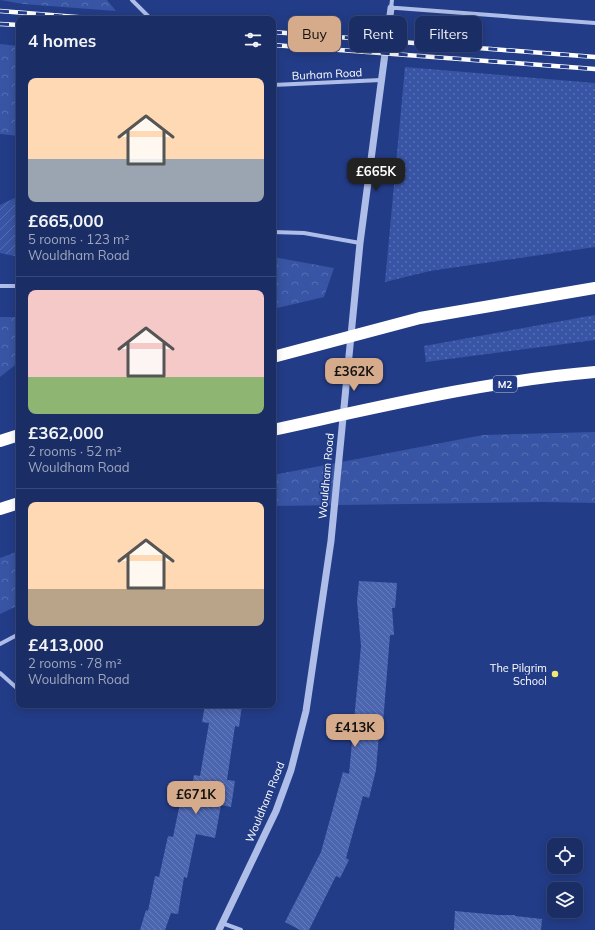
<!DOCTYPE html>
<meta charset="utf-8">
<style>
:root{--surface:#1a2d65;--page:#23356b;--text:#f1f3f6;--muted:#9fa8bf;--line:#384979;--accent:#d6ab8b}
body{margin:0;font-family:Mulish,sans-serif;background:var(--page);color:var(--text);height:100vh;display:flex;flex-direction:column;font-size:15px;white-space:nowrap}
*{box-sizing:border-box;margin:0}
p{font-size:13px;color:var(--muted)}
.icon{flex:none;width:22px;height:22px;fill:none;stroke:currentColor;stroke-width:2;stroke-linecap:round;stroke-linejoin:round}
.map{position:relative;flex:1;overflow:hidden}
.drawer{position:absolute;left:16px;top:16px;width:260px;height:692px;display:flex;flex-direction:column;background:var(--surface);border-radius:8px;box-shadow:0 2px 10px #0003,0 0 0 1px var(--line)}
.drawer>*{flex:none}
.guide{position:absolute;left:288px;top:16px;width:247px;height:36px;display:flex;gap:8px}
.controls{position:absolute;left:547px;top:838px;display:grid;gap:8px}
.controls a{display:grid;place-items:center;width:36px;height:36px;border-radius:8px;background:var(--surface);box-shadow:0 2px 10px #0003,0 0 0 1px var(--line);font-size:20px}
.price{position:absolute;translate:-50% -34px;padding:0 9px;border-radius:8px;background:var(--accent);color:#111;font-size:13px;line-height:26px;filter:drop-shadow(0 1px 2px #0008)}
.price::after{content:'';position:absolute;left:50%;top:24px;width:12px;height:9px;margin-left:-6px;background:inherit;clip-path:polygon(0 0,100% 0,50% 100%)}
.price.selected{background:#222;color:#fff}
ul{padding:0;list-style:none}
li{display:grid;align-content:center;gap:8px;height:212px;padding:0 12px}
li+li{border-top:1px solid var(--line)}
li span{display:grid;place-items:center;height:124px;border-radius:8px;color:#555}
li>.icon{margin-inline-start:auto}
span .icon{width:72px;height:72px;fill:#fffc;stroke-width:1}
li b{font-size:17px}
h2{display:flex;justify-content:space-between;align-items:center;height:48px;padding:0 12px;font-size:17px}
.pill{padding:0 14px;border-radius:8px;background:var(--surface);box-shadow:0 2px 10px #0003,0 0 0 1px var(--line);font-size:14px;line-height:36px}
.pill.selected{background:var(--accent);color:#111}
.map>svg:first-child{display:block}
.grass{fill:url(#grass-dots)}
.forest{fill:url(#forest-crowns)}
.garden{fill:url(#garden-furrows)}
.building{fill:url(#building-back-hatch)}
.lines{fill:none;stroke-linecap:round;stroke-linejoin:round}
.minor{stroke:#aebee9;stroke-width:4}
.tertiary{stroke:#aebee9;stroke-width:7}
.motorway{stroke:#fff;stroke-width:12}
.rail-casing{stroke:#fff;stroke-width:4.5}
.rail{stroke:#233c87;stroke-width:3;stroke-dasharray:9;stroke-linecap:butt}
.poi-dot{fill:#f4e771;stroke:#233c87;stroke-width:1.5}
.labels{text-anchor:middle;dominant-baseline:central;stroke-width:3.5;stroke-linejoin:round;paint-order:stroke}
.shield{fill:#233c87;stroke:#bdc4db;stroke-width:1}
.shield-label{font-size:10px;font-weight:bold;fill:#fff}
.street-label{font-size:11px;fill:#fff;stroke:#233c87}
.poi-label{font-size:11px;fill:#fff;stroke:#233c87;text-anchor:end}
</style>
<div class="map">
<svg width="595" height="930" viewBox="0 0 595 930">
<defs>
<pattern id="grass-dots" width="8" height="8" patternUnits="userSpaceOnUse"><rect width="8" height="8" fill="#3854a4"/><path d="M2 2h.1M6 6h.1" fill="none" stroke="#566eb2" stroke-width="1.8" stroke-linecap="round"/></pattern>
<pattern id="forest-crowns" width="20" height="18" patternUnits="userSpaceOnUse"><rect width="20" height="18" fill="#3854a4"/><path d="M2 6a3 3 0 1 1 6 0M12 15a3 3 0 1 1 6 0" fill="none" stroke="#566eb2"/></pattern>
<pattern id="garden-furrows" width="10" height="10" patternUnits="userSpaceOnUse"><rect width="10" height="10" fill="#3854a4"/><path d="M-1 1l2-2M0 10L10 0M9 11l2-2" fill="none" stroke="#566eb2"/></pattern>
<pattern id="building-back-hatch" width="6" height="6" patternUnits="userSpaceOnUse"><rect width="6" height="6" fill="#4b65af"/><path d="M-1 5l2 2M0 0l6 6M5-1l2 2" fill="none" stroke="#667cbb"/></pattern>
</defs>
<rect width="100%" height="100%" fill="#233c87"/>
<!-- grass -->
<path class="grass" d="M405,67L595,83V247L430,271L385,282Z
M595,315V340L426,362L424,346Z"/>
<!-- forest -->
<path class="forest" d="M0,0H107L116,11L23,4Z
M0,44L19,46V136L0,134Z
M273,257L334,268L324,297L273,309Z
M0,317H19V362L0,377Z
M595,432V503L543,502L273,506V475L483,435Z
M19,551V605L0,614V558Z"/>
<!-- garden -->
<path class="garden" d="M19,196V257L0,253V205Z"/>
<!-- building -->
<path class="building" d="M359,581L397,583L395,608H392L394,635H390L383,723H380L376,770L369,798L363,796L346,858L349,860L340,878L336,876L309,930H300L285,922L321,852L343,772L349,774L361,646L357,601Z
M205,705H242L239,727L235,726L227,780L235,781L231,807L221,805L215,838L196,834L187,878L184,877L178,914L171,913L165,930H140L146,910L148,911L155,876L159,877L168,836L173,837L180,803L189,804L194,775L200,776L209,723L202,722Z
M455,911L498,915H515V916L542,919L541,930H454Z"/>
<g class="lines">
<!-- minor -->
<path class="minor" d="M132,0L151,19
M392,0L391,8H397L595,23
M273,85L381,80
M273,232L304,233L360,243
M0,286H19
M0,644L19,634
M0,673L19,690
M222,923L241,930"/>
<!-- tertiary -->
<path class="tertiary" d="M219,930L276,811L291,770L306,711L331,541L360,243L391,8"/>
<!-- motorway -->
<path class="motorway" d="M273,357L420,318L595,288
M273,430C379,407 487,381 595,372
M0,441L19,435
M0,509L19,503"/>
<!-- rail casing -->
<g class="rail-casing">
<path id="rail" d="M0,11L102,19
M0,24L19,25
M273,32L595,57
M273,45L595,69"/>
</g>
<!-- rail -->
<use href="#rail" class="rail"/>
</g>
<!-- markers -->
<circle class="poi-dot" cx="555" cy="674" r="4"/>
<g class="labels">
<!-- shield labels -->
<rect class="shield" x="493" y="376" width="24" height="16" rx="3"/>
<g class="shield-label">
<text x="505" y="384">M2</text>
</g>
<!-- street labels -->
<g class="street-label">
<text transform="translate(327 74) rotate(-3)">Burham Road</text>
<text transform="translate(326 476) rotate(-85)">Wouldham Road</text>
<text transform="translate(265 802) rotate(-68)">Wouldham Road</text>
</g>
<!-- poi labels -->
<g class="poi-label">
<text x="547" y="668">The Pilgrim<tspan x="547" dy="13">School</tspan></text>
</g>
</g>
</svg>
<div class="controls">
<a><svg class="icon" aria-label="locate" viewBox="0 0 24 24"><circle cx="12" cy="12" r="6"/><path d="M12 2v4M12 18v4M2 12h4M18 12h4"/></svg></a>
<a><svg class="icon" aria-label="layers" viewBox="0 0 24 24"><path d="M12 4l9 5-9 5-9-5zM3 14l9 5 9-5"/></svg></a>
</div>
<b class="price selected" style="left:376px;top:192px">£665K</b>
<b class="price" style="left:354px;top:392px">£362K</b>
<b class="price" style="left:355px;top:748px">£413K</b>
<b class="price" style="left:196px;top:815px">£671K</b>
<div class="guide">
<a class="pill selected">Buy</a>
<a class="pill">Rent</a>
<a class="pill">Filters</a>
</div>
<section class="drawer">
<h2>4 homes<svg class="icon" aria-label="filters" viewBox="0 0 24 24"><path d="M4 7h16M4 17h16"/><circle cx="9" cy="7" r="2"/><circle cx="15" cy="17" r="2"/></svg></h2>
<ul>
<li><span style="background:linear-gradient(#ffd9b3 65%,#9aa5b1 0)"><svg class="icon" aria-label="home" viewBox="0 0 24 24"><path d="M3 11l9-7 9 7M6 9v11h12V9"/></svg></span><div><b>£665,000</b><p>5 rooms · 123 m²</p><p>Wouldham Road</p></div></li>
<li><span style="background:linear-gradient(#f6c9c9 70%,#8fb573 0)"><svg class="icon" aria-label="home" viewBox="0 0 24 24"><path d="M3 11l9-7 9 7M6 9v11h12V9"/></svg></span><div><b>£362,000</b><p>2 rooms · 52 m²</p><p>Wouldham Road</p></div></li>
<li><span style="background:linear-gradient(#ffd9b3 70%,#b9a48a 0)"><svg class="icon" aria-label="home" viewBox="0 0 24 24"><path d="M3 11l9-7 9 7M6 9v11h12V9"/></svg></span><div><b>£413,000</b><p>2 rooms · 78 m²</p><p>Wouldham Road</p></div></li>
</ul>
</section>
</div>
